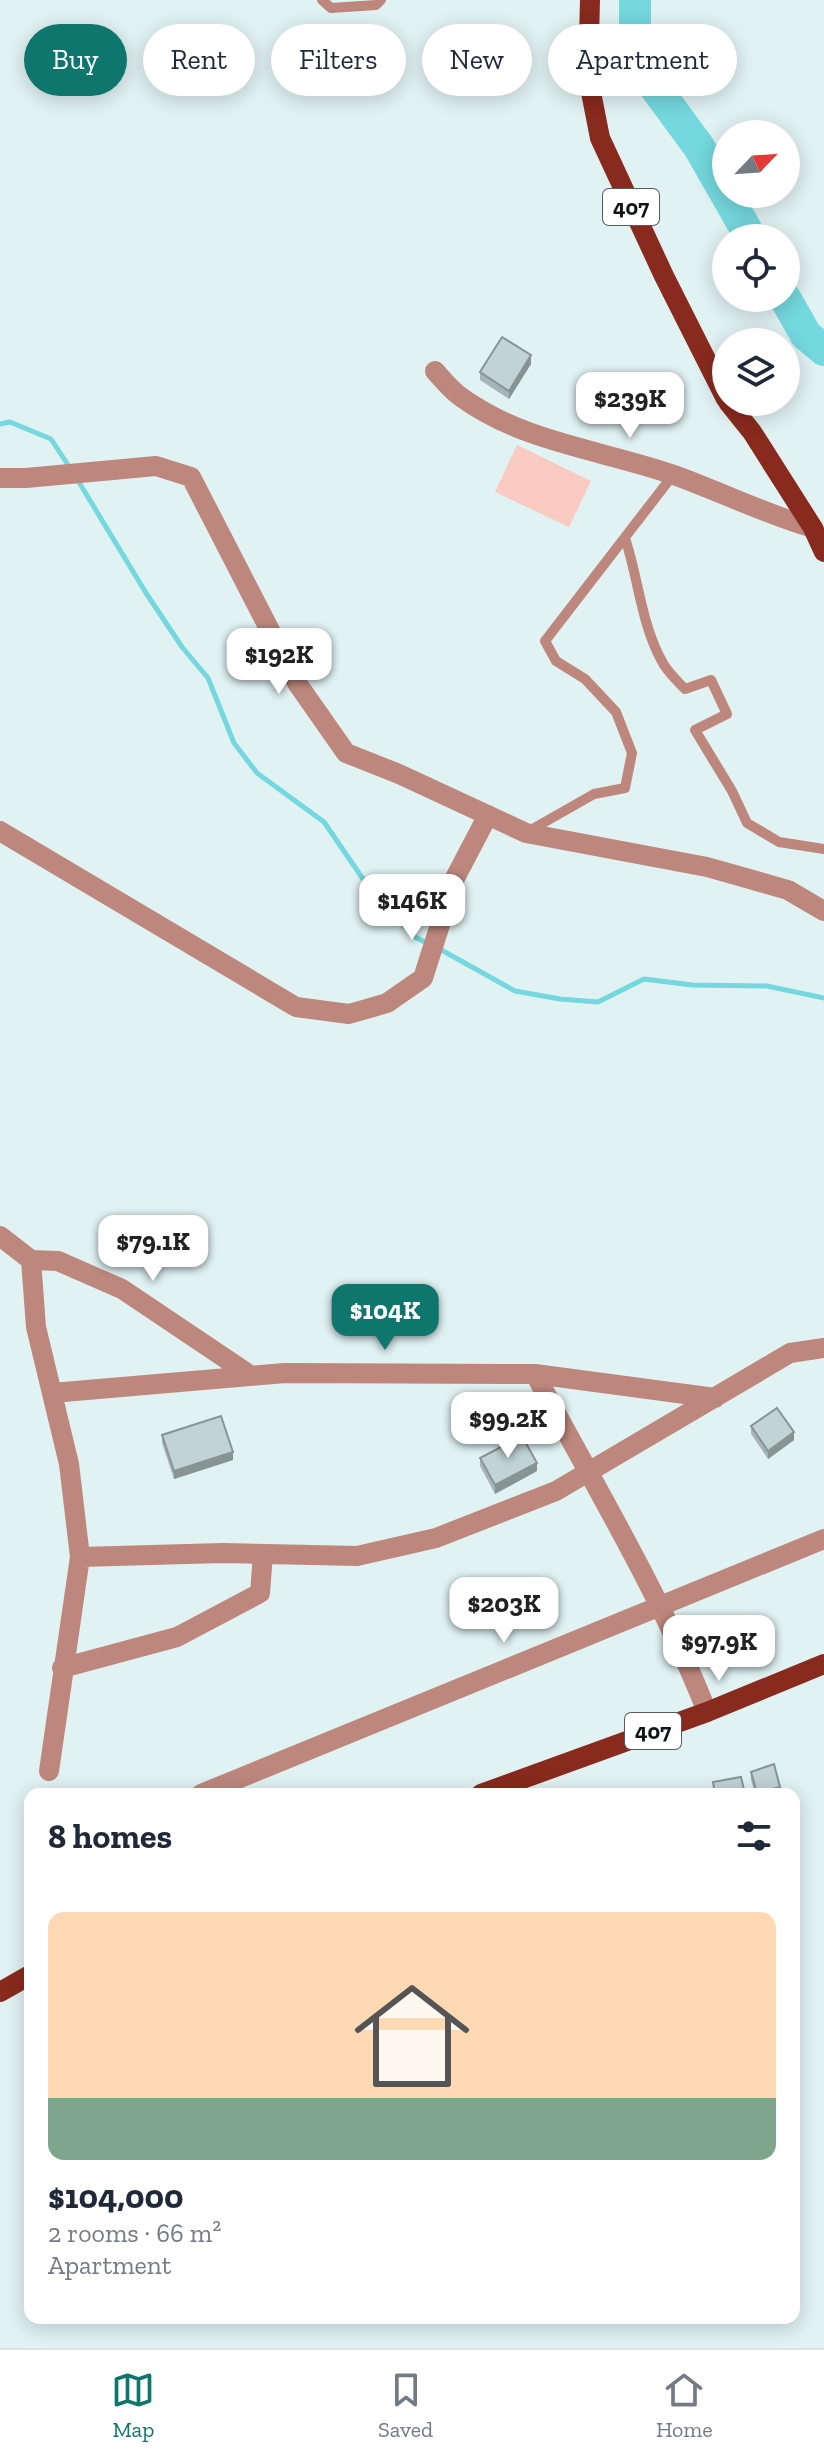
<!DOCTYPE html>
<meta charset="utf-8">
<style>
:root{--surface:#fff;--page:#f6f6f7;--text:#1f2937;--muted:#747a83;--line:#e0e1e3;--accent:#0f766e}
body{margin:0;font-family:"Zilla Slab",serif;background:var(--page);color:var(--text);height:100vh;display:flex;flex-direction:column;font-size:30px;white-space:nowrap}
*{box-sizing:border-box;margin:0}
p{font-size:26px;color:var(--muted)}
.icon{flex:none;width:44px;height:44px;fill:none;stroke:currentColor;stroke-width:2;stroke-linecap:round;stroke-linejoin:round}
.map{position:relative;flex:1;overflow:hidden}
.details{position:absolute;left:24px;top:1788px;width:776px;height:536px;display:flex;flex-direction:column;background:var(--surface);border-radius:16px;box-shadow:0 4px 20px #0003}
.details>*{flex:none}
.hud{position:absolute;left:24px;top:24px;width:776px;height:72px;display:flex;gap:16px}
.needle{width:52px;rotate:65deg}
.tools{position:absolute;left:712px;top:120px;display:grid;gap:16px}
.tools a{display:grid;place-items:center;width:88px;height:88px;border-radius:50%;background:var(--surface);box-shadow:0 4px 20px #0003;font-size:40px}
.price{position:absolute;translate:-50% -68px;padding:0 18px;border-radius:16px;background:#fff;color:#222;font-size:26px;line-height:52px;filter:drop-shadow(0 2px 4px #0008)}
.price::after{content:'';position:absolute;left:50%;top:48px;width:24px;height:18px;margin-left:-12px;background:inherit;clip-path:polygon(0 0,100% 0,50% 100%)}
.price.on{background:var(--accent);color:#fff}
ul{padding:0;list-style:none}
li{display:grid;align-content:center;gap:16px;height:424px;padding:0 24px}
li+li{border-top:2px solid var(--line)}
li span{display:grid;place-items:center;height:248px;border-radius:16px;color:#555}
li>.icon{margin-inline-start:auto}
span .icon{width:144px;height:144px;fill:#fffc;stroke-width:1}
li b{font-size:34px}
h2{display:flex;justify-content:space-between;align-items:center;height:96px;padding:0 24px;font-size:34px}
.pill{padding:0 28px;border-radius:36px;background:var(--surface);box-shadow:0 4px 20px #0003;font-size:28px;line-height:72px}
.pill.on{background:var(--accent);color:#fff}
.dock{display:flex;justify-content:space-around;align-items:center;height:112px;border-top:2px solid var(--line);background:var(--surface);font-size:22px;color:var(--muted)}
.dock a{display:grid;justify-items:center;gap:4px}
.dock .on{color:var(--accent)}
.map>svg:first-child{display:block}
.green{fill:#f8cac1}
.lines{fill:none;stroke-linecap:round;stroke-linejoin:round}
.stream{stroke:#74d8de;stroke-width:5}
.river{stroke:#74d8de;stroke-width:32}
.service{stroke:#bd877d;stroke-width:10}
.minor{stroke:#bd877d;stroke-width:20}
.primary{stroke:#892a1e;stroke-width:20}
.wall{fill:#a7b5b6}
.shaded-wall{fill:#889494}
.building{fill:#c2d3d4;stroke:#889494;stroke-width:2}
.labels{text-anchor:middle;dominant-baseline:central;stroke-width:7;stroke-linejoin:round;paint-order:stroke}
.shield{fill:#fff;stroke:#585b5c;stroke-width:2}
.shield-label{font-size:22px;font-weight:bold;fill:#101516}
</style>
<div class="map">
<svg width="824" height="2348" viewBox="0 0 824 2348">
<rect width="100%" height="100%" fill="#e1f2f3"/>
<!-- green -->
<path class="green" d="M517,445L591,481L569,527L495,492Z"/>
<g class="lines">
<!-- stream -->
<path class="stream" d="M0,424L10,422L51,439L70,468
M77,479L146,593L182,647L208,678L234,743L257,773L324,822L372,892L415,937L427,943
M436,947L515,991L560,999L598,1002L644,979L692,985L767,986L824,998"/>
<!-- river -->
<path class="river" d="M635,0V60L699,147L751,238
M785,298L806,335L824,350"/>
<!-- service -->
<path class="service" d="M322,0L331,8L376,5L381,0
M625,538C639,580 641,626 664,665C670,674 678,682 685,689L711,680L727,714L695,730L732,791L747,823L779,842L824,849
M529,831L594,794L625,788L632,753L616,712L585,679L556,661L545,641L673,475"/>
<!-- minor -->
<path class="minor" d="M435,371C443,380 451,390 461,397C524,443 603,450 674,475C721,492 765,514 813,528
M0,478H26L156,466L191,477L297,683L346,753L399,774L526,833L707,867L788,890L824,911
M0,831L296,1007L349,1014L387,1003L423,978L455,878L488,815
M0,1236L31,1260L36,1327L69,1464L80,1557L49,1771
M31,1260L58,1261L122,1289L250,1375
M535,1374C593,1483 662,1597 707,1712
M52,1393L285,1373L535,1374L715,1398
M80,1557L223,1553L357,1556L436,1538L556,1491L790,1353L824,1348
M62,1668L177,1637L260,1593L263,1554
M201,1794L824,1539"/>
<!-- primary -->
<path class="primary" d="M590,0L588,77L600,138L664,276L726,399
M728,402L752,432L813,528L824,552
M481,1794L707,1712L824,1664
M0,1992L30,1975"/>
</g>
<!-- wall -->
<path class="wall" d="M531,364L509,399L480,380V372Z
M751,1426L794,1440L768,1459L751,1434Z
M162,1435L233,1460L174,1479L162,1443Z
M480,1458L537,1471L495,1494L480,1466Z
M751,1772L780,1794H755L751,1780Z"/>
<!-- shaded-wall -->
<path class="shaded-wall" d="M531,355V364L509,399V391Z
M794,1432V1440L768,1459V1451Z
M233,1452V1460L174,1479V1471Z
M537,1463V1471L495,1494V1485Z
M780,1787V1794H757V1793Z"/>
<!-- building -->
<path class="building" d="M502,337L531,355L509,391L480,372Z
M777,1408L794,1432L768,1451L751,1426Z
M221,1416L233,1452L174,1471L162,1435Z
M522,1436L537,1463L495,1485L480,1458Z
M774,1764L780,1787L757,1793L751,1772Z
M741,1777L745,1794H715L713,1782Z"/>
<g class="labels">
<!-- shield labels -->
<g class="shield">
<rect x="603" y="189" width="56" height="36" rx="6"/>
<rect x="625" y="1713" width="56" height="36" rx="6"/>
</g>
<g class="shield-label">
<text x="631" y="207">407</text>
<text x="653" y="1731">407</text>
</g>
</g>
</svg>
<div class="tools">
<a><svg class="needle" viewBox="-14 -14 28 28"><path d="M0-13l5 13h-10z" fill="#e53935"/><path d="M0 13l5-13h-10z" fill="#747a83"/></svg></a>
<a><svg class="icon" aria-label="locate" viewBox="0 0 24 24"><circle cx="12" cy="12" r="6"/><path d="M12 2v4M12 18v4M2 12h4M18 12h4"/></svg></a>
<a><svg class="icon" aria-label="layers" viewBox="0 0 24 24"><path d="M12 4l9 5-9 5-9-5zM3 14l9 5 9-5"/></svg></a>
</div>
<b class="price" style="left:630px;top:440px">$239K</b>
<b class="price" style="left:279px;top:696px">$192K</b>
<b class="price" style="left:412px;top:942px">$146K</b>
<b class="price" style="left:153px;top:1283px">$79.1K</b>
<b class="price on" style="left:385px;top:1352px">$104K</b>
<b class="price" style="left:508px;top:1460px">$99.2K</b>
<b class="price" style="left:504px;top:1645px">$203K</b>
<b class="price" style="left:719px;top:1683px">$97.9K</b>
<div class="hud">
<a class="pill on">Buy</a>
<a class="pill">Rent</a>
<a class="pill">Filters</a>
<a class="pill">New</a>
<a class="pill">Apartment</a>
</div>
<section class="details">
<h2>8 homes<svg class="icon" aria-label="filters" viewBox="0 0 24 24"><path d="M4 7h16M4 17h16"/><circle cx="9" cy="7" r="2"/><circle cx="15" cy="17" r="2"/></svg></h2>
<ul>
<li><span style="background:linear-gradient(#ffd9b3 75%,#7fa58c 0)"><svg class="icon" aria-label="home" viewBox="0 0 24 24"><path d="M3 11l9-7 9 7M6 9v11h12V9"/></svg></span><div><b>$104,000</b><p>2 rooms · 66 m²</p><p>Apartment</p></div></li>
</ul>
</section>
</div>
<nav class="dock">
<a class="on"><svg class="icon" aria-label="map" viewBox="0 0 24 24"><path d="M3 6l6-2 6 2 6-2v14l-6 2-6-2-6 2zM9 4v14M15 6v14"/></svg>Map</a>
<a><svg class="icon" aria-label="saved" viewBox="0 0 24 24"><path d="M7 4h10v16l-5-4-5 4z"/></svg>Saved</a>
<a><svg class="icon" aria-label="home" viewBox="0 0 24 24"><path d="M3 11l9-7 9 7M6 9v11h12V9"/></svg>Home</a>
</nav>
